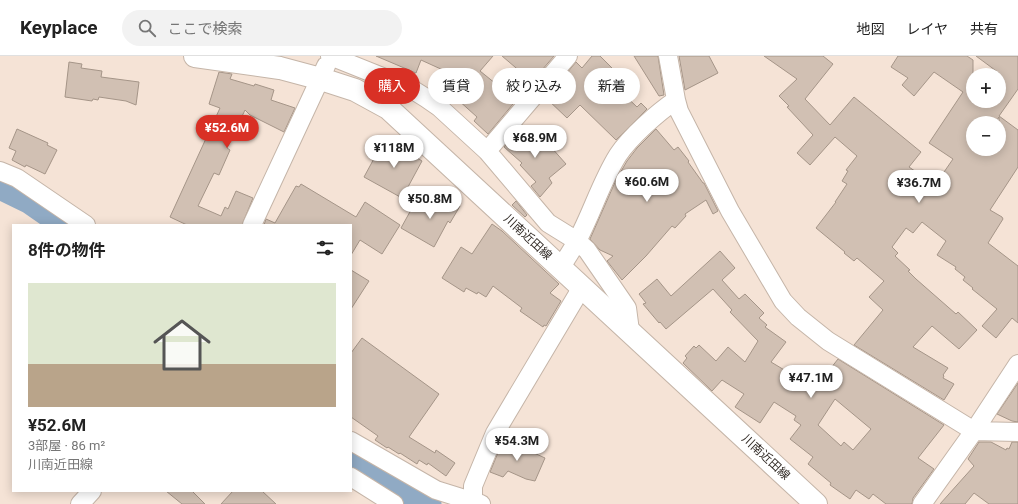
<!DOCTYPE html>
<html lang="ja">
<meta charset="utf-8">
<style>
:root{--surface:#fff;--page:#f2f2f2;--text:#222;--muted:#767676;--line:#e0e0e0;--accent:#d93025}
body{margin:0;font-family:Roboto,"Noto Sans JP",sans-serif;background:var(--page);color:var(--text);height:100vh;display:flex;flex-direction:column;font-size:15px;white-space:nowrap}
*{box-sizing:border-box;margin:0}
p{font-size:13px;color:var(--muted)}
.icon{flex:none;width:22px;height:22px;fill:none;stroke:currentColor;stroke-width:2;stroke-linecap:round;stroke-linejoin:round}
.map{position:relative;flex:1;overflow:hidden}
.side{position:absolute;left:12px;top:168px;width:340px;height:268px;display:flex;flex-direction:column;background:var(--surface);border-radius:0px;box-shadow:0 2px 10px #0003}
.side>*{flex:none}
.hud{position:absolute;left:364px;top:12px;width:380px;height:36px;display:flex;gap:8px}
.tools{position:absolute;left:966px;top:12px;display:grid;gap:8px}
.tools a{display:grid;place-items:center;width:40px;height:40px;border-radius:50%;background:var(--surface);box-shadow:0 2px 10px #0003;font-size:20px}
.price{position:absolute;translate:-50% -34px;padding:0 9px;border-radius:14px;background:#fff;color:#222;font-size:13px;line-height:26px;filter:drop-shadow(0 1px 2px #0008)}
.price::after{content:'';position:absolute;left:50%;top:24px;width:12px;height:9px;margin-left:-6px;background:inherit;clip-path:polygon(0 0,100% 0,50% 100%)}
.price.current{background:var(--accent);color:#fff}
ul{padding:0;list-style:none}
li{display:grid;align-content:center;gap:8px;height:212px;padding:0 16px}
li span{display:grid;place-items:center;height:124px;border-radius:0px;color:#555}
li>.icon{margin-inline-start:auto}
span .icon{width:72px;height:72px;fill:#fffc;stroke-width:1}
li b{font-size:17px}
h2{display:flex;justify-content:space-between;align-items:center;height:48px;padding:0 16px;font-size:17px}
.tag{padding:0 14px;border-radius:18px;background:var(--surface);box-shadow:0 2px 10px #0003;font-size:14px;line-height:36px}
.tag.current{background:var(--accent);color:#fff}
header{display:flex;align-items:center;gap:24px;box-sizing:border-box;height:56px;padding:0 20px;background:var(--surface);border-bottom:1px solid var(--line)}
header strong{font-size:19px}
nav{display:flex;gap:22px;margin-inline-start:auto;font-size:14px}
.search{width:280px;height:36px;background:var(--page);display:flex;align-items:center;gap:10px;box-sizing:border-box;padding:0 14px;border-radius:22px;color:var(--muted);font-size:15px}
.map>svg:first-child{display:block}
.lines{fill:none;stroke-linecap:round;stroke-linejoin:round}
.river{stroke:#90aac4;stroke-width:29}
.building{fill:#d1c0b3;stroke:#a59588;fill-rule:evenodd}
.minor-casing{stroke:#c5b5a8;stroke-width:20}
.secondary-casing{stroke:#c5b5a8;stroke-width:24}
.minor{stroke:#fff;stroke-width:18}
.secondary{stroke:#fff;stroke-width:22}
.labels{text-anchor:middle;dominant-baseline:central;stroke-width:3;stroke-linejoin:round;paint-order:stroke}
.street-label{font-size:12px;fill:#322b26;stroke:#fff}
</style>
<header>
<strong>Keyplace</strong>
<div class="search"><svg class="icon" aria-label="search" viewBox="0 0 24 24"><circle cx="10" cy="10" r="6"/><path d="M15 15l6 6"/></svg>ここで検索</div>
<nav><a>地図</a><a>レイヤ</a><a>共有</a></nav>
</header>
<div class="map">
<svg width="1018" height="448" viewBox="0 0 1018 448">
<rect width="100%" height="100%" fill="#f5e3d6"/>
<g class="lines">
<!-- river -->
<path class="river" d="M0,129L31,144L67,169
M351,403L427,448"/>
</g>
<!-- building -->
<path class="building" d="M376,0H493L480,15L506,36L509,32L518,42L488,78L474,65L477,61L457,43L455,45L442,34L454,19L421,4L416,17Z
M502,0H554L530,28L521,19L522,17Z
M592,0H600L621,21L614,29L637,51L641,47L647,53L616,84L580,49L567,62L546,42L576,6L582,12Z
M634,0H658L664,39L659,40Z
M679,0H709L718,17L685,34Z
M764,0H823L833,8L805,43L830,69L854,41L921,96L909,111L935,129L953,103L929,87L963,36L934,16L914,40L902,29L908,22L891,11L898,0H967L973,4V45H999V17L976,0H1018V33L999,60L1018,74V111L990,154L1002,161L1003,163L988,187L1018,210V267L1012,262L996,282L982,270L997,253L972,233L973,232L963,224L965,221L955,213L956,211L937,199L946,185L922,166L913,177L906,172L892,191L898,197L895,200L910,214L908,215L916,223L956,258L958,256L977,274L959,293L932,270L913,291L948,312L943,319L944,320L943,322L954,328L944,344L854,289L883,254L869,241L884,225L857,202L854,205L844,197L845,196L816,172L836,146H835L847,128L842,125L848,115L846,114L857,100L835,81L810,109L797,97L813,79L787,51L789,50L779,40L797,23ZM999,61V93H973V67H995Z
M69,6L82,8L81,12L102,15L101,21L139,26L136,49L126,45L99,41L98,44L93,43L92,45L65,41Z
M219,16L232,18L230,23L254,30L255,28L274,34L271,44L295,52L284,76L250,59L245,54L227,92L230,94L219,119L214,117L198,150L221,160L225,151L228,153L236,135L253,142L242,169H187L170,161L220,52L209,48Z
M522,70L539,85L543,82L566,108L549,122L552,127L540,141L531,130L536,126L520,109L522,107L504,91Z
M17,73L48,87L47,89L57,94L45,118L26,109L25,111L12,104L16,95L9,92Z
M656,73L674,94L678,91L689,105L688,106L703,127H704L718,155L713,158L706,144L685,158L686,160L675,172L672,170L646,200L622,224L607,205L613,200L600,194L590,183L616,124L627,105L637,92Z
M383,86L395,94L399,86L410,91L408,96L422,105L402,142L364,121Z
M301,128L356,161L365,146L400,169L382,198L360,184L351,199V169H264L266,163L275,167L296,130L299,131Z
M438,142L446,147L448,144L460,150L450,167L448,165L434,191L401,172L417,143L432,151Z
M516,145L527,159L525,161L512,149Z
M492,168L502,175L559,228L550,237L561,245L546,270L544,269L543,271L520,255L522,252L493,230L486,241L478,236L477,238L466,232L464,236L442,222L461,191L472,198Z
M720,195L735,212L722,224L739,243L745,238L764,257L759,262L767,269L765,271L786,286L771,306L786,315L784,317L813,335L838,303L944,369L918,402L934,413L913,442L912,448H886L873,438L869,443L856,434L850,443L830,429L831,427L808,408L813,401L790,383L801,369L794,364L796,360L774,346L760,367L735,351L744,338L722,324L712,335L683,307L687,302L685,300L694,290L696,292L699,289L716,305L728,291L745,306L758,285L730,256L732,254L713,233L666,273L660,266L659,267L643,248L646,247L639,238L657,223L671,240ZM835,343L871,373L853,394L844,386L841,390L818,369Z
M351,214L369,225L351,253Z
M362,282L439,338L409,381L435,397L436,394L455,407L446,420L428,407L427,409L419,404L417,408L400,397L399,398L388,391L387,392L375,384L378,380L351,361V297Z
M1018,327V366L1012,365L997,358Z
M979,386H991L1006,394L1007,392L1009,393L1012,386H1018V448H989L974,437L965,448H940L974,410L968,403Z
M502,387L510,391L512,387L545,402L535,425L526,423L508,415L503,421L490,416Z
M166,435H192L205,448H182Z
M233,435H262L276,448H221Z"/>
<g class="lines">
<!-- minor casing -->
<g class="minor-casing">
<path id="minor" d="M330,0L410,32L426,42L439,51L487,95L548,167L577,185L587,194L627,252L630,275
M668,0L676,44L679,55L730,155L783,245L798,261L828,285L974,375L1018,376
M487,95L568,0
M0,115L17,122L86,169
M252,169L326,10
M561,211C566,203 572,194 577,185C592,157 601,126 618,99C630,81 657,57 676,44
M351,385L436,434L481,448
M351,421L394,448
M80,448L92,435
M473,448V430L495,377L582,231
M922,448L974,375L1018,308"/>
</g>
<!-- secondary casing -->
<g class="secondary-casing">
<path id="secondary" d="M195,0L280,12L321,23L355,34L388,52L816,448"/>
</g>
<!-- minor -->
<use href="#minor" class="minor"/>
<!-- secondary -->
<use href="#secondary" class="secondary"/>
</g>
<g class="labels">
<!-- street labels -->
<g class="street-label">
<text transform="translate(528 181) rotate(43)">川南近田線</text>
<text transform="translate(766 401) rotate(43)">川南近田線</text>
</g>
</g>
</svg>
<div class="tools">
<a>+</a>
<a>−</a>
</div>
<b class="price current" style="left:227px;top:93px">¥52.6M</b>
<b class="price" style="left:535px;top:103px">¥68.9M</b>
<b class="price" style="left:394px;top:113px">¥118M</b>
<b class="price" style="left:647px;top:147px">¥60.6M</b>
<b class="price" style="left:919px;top:148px">¥36.7M</b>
<b class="price" style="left:430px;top:164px">¥50.8M</b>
<b class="price" style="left:811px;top:343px">¥47.1M</b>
<b class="price" style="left:517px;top:406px">¥54.3M</b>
<div class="hud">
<a class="tag current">購入</a>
<a class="tag">賃貸</a>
<a class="tag">絞り込み</a>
<a class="tag">新着</a>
</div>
<section class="side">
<h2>8件の物件<svg class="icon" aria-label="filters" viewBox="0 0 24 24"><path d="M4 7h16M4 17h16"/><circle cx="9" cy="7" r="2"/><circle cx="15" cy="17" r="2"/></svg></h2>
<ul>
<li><span style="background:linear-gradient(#dfe7d0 65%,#b9a48a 0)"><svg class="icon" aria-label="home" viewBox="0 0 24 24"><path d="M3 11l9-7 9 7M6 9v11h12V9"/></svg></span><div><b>¥52.6M</b><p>3部屋 · 86 m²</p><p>川南近田線</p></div></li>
</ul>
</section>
</div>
